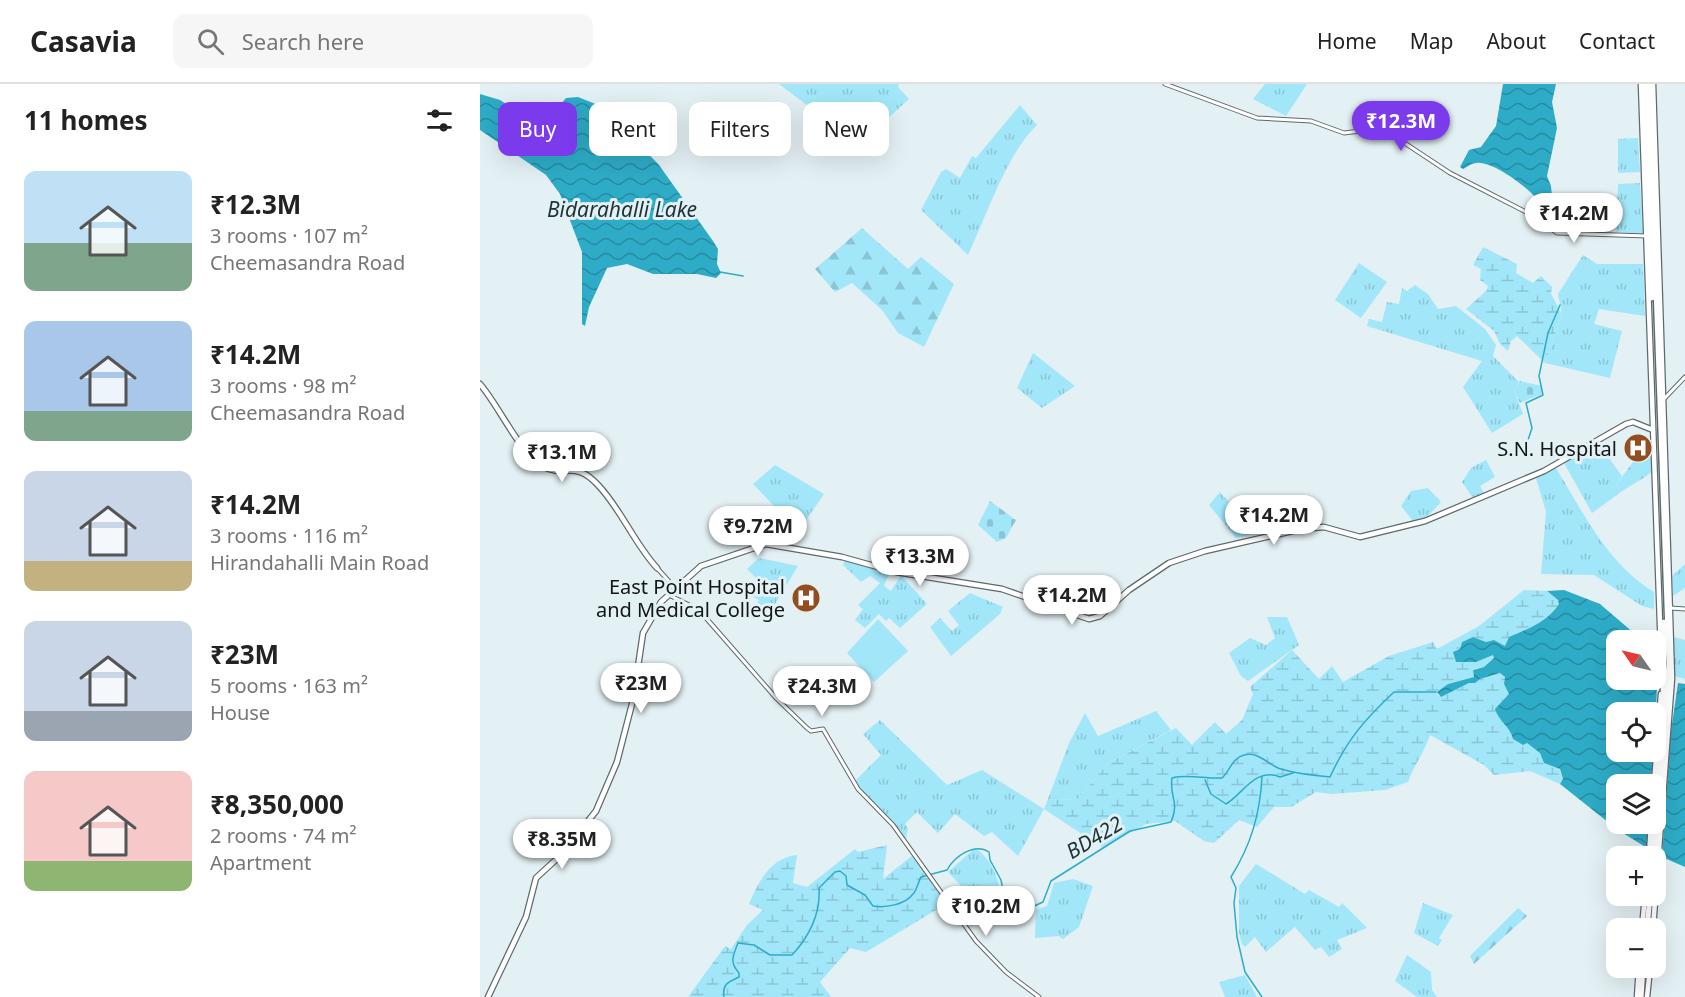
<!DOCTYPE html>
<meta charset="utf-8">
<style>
:root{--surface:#fff;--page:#f6f6f6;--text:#222;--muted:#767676;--line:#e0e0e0;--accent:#7c3aed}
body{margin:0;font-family:"Noto Sans",sans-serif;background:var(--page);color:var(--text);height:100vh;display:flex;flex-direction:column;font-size:22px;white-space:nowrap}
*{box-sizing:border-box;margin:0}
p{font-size:20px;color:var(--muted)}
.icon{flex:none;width:33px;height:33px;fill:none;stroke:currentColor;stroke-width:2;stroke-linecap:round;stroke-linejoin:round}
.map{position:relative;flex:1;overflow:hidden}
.panel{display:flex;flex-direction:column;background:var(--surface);width:480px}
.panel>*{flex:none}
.top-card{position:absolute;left:18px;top:18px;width:570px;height:54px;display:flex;gap:12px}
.needle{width:39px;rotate:304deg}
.tools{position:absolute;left:1126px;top:546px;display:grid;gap:12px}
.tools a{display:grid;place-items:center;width:60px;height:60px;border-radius:12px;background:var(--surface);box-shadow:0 6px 24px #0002;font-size:30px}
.price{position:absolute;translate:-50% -51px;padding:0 14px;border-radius:21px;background:#fff;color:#222;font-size:20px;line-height:39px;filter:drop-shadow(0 2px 3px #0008)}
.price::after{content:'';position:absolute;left:50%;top:36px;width:18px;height:14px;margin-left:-9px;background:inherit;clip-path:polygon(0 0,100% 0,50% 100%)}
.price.active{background:var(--accent);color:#fff}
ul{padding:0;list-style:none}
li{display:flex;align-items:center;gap:18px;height:150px;padding:0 24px}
li span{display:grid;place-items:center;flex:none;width:168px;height:120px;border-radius:12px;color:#555}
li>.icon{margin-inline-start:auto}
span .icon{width:72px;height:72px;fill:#fffc;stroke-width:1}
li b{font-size:26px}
h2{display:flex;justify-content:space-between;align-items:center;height:72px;padding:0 24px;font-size:26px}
.pill{padding:0 21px;border-radius:12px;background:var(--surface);box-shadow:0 6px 24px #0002;font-size:21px;line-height:54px}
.pill.active{background:var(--accent);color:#fff}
header{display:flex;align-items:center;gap:36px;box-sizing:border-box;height:84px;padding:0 30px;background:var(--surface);border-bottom:2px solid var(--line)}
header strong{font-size:28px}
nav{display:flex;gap:33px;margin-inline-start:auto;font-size:21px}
.search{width:420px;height:54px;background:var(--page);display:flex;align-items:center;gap:15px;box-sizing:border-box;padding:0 21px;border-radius:12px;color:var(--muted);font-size:22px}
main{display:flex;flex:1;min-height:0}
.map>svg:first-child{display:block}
.grass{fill:url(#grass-tufts)}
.forest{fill:url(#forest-firs)}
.wetland{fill:url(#wetland-marsh)}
.cemetery{fill:url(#cemetery-stones)}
.garden{fill:#a2e7f9}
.water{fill:url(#water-waves)}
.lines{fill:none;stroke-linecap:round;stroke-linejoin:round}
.stream{stroke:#2eacc7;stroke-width:1.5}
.minor-casing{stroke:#5f6a6d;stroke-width:5}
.major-casing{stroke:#5f6a6d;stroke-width:7}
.highway-casing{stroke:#5f6a6d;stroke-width:8}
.minor{stroke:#fff;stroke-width:3}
.major{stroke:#fff;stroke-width:4.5}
.highway{stroke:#fff;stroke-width:5}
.labels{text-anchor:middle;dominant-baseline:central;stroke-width:6;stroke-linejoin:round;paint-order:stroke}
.poi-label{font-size:20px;fill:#121617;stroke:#e3f0f4;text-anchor:end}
.water-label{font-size:21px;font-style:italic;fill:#1e3338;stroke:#e3f0f4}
</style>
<header>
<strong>Casavia</strong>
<div class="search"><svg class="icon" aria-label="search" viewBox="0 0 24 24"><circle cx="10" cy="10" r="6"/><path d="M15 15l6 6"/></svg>Search here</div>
<nav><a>Home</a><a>Map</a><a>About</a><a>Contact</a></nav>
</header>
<main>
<section class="panel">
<h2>11 homes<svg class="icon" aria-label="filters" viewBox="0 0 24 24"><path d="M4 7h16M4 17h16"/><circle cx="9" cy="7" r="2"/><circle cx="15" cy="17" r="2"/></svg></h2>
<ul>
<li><span style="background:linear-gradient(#bfe0f5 60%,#7fa58c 0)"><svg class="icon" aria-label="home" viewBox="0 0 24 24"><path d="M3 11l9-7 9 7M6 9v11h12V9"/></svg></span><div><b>₹12.3M</b><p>3 rooms · 107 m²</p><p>Cheemasandra Road</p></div></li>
<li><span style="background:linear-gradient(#a9c7e8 75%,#7fa58c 0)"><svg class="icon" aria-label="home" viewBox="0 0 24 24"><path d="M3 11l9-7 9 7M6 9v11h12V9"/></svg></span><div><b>₹14.2M</b><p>3 rooms · 98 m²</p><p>Cheemasandra Road</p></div></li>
<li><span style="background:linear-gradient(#c9d6e8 75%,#c2b280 0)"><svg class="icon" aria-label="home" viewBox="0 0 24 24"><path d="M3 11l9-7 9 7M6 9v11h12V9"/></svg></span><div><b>₹14.2M</b><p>3 rooms · 116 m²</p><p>Hirandahalli Main Road</p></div></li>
<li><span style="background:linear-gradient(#c9d6e8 75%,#9aa5b1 0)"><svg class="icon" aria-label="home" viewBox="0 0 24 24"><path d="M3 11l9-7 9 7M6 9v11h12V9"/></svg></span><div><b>₹23M</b><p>5 rooms · 163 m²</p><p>House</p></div></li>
<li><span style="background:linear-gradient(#f6c9c9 75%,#8fb573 0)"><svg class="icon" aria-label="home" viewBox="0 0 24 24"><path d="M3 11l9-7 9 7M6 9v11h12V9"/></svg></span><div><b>₹8,350,000</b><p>2 rooms · 74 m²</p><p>Apartment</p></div></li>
</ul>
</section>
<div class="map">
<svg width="1205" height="913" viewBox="0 0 1205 913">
<defs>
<pattern id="grass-tufts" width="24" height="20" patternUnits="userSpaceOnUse" patternTransform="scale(1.5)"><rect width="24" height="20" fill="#a2e7f9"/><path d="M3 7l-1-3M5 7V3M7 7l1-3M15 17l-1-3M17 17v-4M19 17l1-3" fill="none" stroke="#8ac5d5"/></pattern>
<pattern id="forest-firs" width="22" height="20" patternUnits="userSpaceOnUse" patternTransform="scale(1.5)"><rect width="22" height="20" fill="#a2e7f9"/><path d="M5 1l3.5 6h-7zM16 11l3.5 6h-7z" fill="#8ac5d5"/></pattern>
<pattern id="wetland-marsh" width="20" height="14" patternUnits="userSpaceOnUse" patternTransform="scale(1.5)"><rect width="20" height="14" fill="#a2e7f9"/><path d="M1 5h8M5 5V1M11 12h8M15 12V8" fill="none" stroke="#8ac5d5"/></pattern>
<pattern id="cemetery-stones" width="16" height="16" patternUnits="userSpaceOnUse" patternTransform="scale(1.5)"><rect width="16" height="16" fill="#a2e7f9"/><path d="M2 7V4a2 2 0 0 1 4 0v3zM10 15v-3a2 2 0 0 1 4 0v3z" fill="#8ac5d5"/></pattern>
<pattern id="water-waves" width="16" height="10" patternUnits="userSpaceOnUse" patternTransform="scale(1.5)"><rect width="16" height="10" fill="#2eacc7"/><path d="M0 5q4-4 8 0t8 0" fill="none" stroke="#268ba1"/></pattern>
</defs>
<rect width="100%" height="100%" fill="#e3f0f4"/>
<!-- grass -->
<path class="grass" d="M299,0H419L418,3L429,15L383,57L361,17L352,40Z
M785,0H827L806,32L773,15Z
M540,21L557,41C527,69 506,133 488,171L441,126L461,88L466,85L480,94L492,72L496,74Z
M1158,54L1160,88L1138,89V55Z
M1160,99L1163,150L1136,148L1138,100Z
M1103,171L1117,180H1163L1165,232L1119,225L1114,240L1142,247L1130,294L1065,279L1082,230L1078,210Z
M879,179L907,198L881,234L855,216Z
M935,201L948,210L958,225L976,222L1005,245L1016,261L1013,272L1039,298L1034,306L1043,330L1012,349L983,303L1002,277L887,242L889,235L902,238L907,218L919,220L922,204L927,207Z
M553,269L595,302L562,324L537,304Z
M1118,359L1142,392L1136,401L1141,408L1112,429L1084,379Z
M1006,376L1015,393L1000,402L1004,409L993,414L982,398L991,384Z
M295,381L344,410L322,442L308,432L309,429L300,422L296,424L273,400Z
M1076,384C1104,430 1127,479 1174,508V525L1162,522L1114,491L1061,490L1066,428L1056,394Z
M948,404L961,418L948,432L933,437L921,422L931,407Z
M740,408L777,449L756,454L729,421Z
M279,474L318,482L289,530L271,529L279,516L270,511L280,498L267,485Z
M365,476L409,490L404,502L411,507L421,491L447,520L420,544L409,534L406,537L399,530L385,544L375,536L383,525L378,521L400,499L390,492L381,498L363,481Z
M1205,480V504L1193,512L1192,492Z
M490,509L523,523L520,530L471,572L450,543L460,534L472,547L479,541L468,527Z
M787,533H807L819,561L768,597L761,592L749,569L770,554L786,561L795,554Z
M1194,553L1205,556V595L1195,592Z
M676,627L691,646L628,679L597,716L568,715L589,659L605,629L618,652Z
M400,636L467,701L502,686L564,725L538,772L512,748L504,752L475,730L458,749L437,728L425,740L428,744L426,756L374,698L401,671L383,650Z
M495,764C513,776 519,796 522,816L511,830L491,843L480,830L495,817L468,788Z
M776,780L825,810L829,806L859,823L862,819L887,844L857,856L862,865L849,873L841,863L835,866L815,843L786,868L775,853L765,863L762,860L759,849V802Z
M593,795L613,802L599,843L583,855L579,852L555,854L556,826L567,822L574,799Z
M943,819L973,831L959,854L962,856L958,862L934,849Z
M927,871L951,888L952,906L957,913H937L915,897Z
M765,891L777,913H745L739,898Z"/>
<!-- forest -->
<path class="forest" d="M382,144L428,185L441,173L474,200L444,263L418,249L402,226L372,199L355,208L335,185Z
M1171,354V389L1141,408L1136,401Z
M1038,824L1047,832L994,880L990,872Z"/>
<!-- wetland -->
<path class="wetland" d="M1003,163L1037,180L1036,189L1053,199L1061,192L1072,203L1071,210L1082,230L1065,279L1037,252L1031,257L1028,267L1020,260L1014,247L986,225L1006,207L1008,202L1000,196L1001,185L993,181Z
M1044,506L1067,507L1078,516L1079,520L1065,537L1029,553L1025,563L1014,556L1006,558L993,553L982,558L980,565L974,568L977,578H996L1014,570V574L1004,583L993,585L994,593L968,600L957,610L961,613L989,599H995L1000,595L1020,589L1026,594L1024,600L1029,610L1016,625C1019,638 1030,642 1033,655L1043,660L1047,659L1060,669L1064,679L1079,684L1083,695L1080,700L1050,687L1014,691L1004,681L950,651C944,669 934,681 928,698L905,706L851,710L836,708L811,723H794L777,743L759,736L734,759L724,757L695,737L666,740L623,764L564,725L568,715L597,716L628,679L696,644L712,661L735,638L746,650L762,636L773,610L770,603L812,566L839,595L852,582L863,598L909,572L953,558L957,565L999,542Z
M407,761L403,795L433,771L466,820L386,868L370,864L340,898L351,913H208L245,862L251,865L267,841L283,826L269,820C278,798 291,773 317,771L313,799L327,803L375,765L378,768Z"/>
<!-- cemetery -->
<path class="cemetery" d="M1040,297L1062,302V310L1040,319L1034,306Z
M510,417L536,436L526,454L517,458L498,441Z"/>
<!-- garden -->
<path class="garden" d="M398,535L428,567L394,598L367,569Z"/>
<!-- water -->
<path class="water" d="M1023,0H1076L1072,18L1077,44L1067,92L1071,102L1074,134L1071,136C1061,130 1062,121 1055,113C1046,102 1011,76 996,79C992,79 987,83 983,85L980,83L989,66L1001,63L1016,42Z
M0,10L20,16L40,29L50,26L74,28L86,14L98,13L123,23L179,81L233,157L238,165L237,180L241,189L236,194L217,190H173L147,180L127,184L109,223L105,242L102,240V168L80,110L66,91L0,46Z
M1084,506L1120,520L1162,556H1137V596H1176V567L1178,569L1176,628H1137V668H1173L1171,700H1137V740H1168L1167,764L1138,746L1080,700L1083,695L1080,685L1064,679L1060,669L1047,659L1043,661L1033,655C1030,642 1019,638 1015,625L1029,610L1024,600L1025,593L1020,589L1000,595L995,599H989L961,613L957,608L968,600L994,593L993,586L1004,583L1014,574L1013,571L996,578H976L973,568L980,565L982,558L993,553L1006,558L1014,556L1025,562L1029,553C1049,544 1066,539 1079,520L1078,516L1067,507Z
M1198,599L1205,600V783L1182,773L1190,659L1176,657V646L1191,647Z"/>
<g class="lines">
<!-- stream -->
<path class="stream" d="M240,188L263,192
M1044,368L1052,344L1046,319L1063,311L1059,292L1068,249L1080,221
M725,696L731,710L746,720C763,710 775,683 800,693L813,689
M244,913C242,900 248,898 259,893V889C249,878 253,872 258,859L274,861L290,871H312C329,853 341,829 339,804L355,788L360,787L366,792L367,801L385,811L393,822C405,824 425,821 433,810C437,806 438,798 441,793L467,786C474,773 494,758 509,768L510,776L521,796L525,816L533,822L552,823L563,818L571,797L650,747L691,738C700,715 689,715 692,694C708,690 725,695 742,694C750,687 752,674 764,671C777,667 787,679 798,684C815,690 833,691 850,693C867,656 884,636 914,608H956
M782,913L765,888L757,853L754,819L756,804L751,793C771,761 780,730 782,693"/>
<!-- minor casing -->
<g class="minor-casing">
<path id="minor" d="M685,0L777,34L831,37L864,49L896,45L908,48L970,89L1050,130L1077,149L1167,152
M1183,316L1205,293
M177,484L195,504
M189,511L219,526L296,614L327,644L331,647L343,645L378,705L413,741L496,857L526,888L559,913
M1191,524L1205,525"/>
</g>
<!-- major casing -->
<g class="major-casing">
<path id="major" d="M1161,0L1181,569
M1173,0L1192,594L1173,844
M0,300C19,322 38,366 61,381C84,396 93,374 118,401C141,425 154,459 177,484
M1174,700L1181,610
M1169,772L1171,740
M1162,844L1165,812
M8,913L46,833L56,794L81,771L116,727L137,678L153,616L163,549L181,518L221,482L286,460L362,473L416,488L522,505L609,535L620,532L649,506L689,479L725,467L821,445L844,443L880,453L945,437L1064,387L1146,340L1153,338L1173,346
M1157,913L1159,884
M1167,913L1170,884"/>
</g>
<!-- highway casing -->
<g class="highway-casing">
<path id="highway" d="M1165,0L1172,214
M1169,0L1189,579L1176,776
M1183,625L1184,538
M1176,717L1180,673
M1172,772L1174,740
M1167,844L1170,812
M1161,913L1163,884"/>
</g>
<!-- minor -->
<use href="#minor" class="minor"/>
<!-- major -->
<use href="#major" class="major"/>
<!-- highway -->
<use href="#highway" class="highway"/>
</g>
<!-- icons -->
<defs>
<g id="hospital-disc" transform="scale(1.5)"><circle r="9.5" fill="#924e21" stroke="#e3f0f4"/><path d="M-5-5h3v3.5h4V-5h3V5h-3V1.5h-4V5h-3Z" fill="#fff"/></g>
</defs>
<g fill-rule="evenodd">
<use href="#hospital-disc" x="1158" y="364"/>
<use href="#hospital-disc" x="326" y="514"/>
</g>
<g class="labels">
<!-- poi labels -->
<g class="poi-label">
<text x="1137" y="364">S.N. Hospital</text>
<text x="305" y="502">East Point Hospital<tspan x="305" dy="23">and Medical College</tspan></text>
</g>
<!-- water labels -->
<g class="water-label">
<text x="142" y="125">Bidarahalli Lake</text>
<text transform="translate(614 753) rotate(-31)">BD422</text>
</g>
</g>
</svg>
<div class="tools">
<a><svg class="needle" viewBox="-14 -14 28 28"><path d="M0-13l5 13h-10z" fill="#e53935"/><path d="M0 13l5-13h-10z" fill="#767676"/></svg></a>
<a><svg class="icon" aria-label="locate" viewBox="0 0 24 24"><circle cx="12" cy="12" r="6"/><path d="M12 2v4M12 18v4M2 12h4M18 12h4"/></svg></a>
<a><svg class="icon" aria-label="layers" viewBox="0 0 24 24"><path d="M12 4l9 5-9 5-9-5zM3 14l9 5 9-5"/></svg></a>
<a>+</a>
<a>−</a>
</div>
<b class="price active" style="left:921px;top:68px">₹12.3M</b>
<b class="price" style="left:1094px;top:160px">₹14.2M</b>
<b class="price" style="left:82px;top:399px">₹13.1M</b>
<b class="price" style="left:794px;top:462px">₹14.2M</b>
<b class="price" style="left:278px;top:473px">₹9.72M</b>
<b class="price" style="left:440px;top:503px">₹13.3M</b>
<b class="price" style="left:592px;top:542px">₹14.2M</b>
<b class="price" style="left:161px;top:630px">₹23M</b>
<b class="price" style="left:342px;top:633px">₹24.3M</b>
<b class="price" style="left:82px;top:786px">₹8.35M</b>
<b class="price" style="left:506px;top:853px">₹10.2M</b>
<div class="top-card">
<a class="pill active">Buy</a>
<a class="pill">Rent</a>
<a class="pill">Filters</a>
<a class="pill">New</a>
</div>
</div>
</main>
